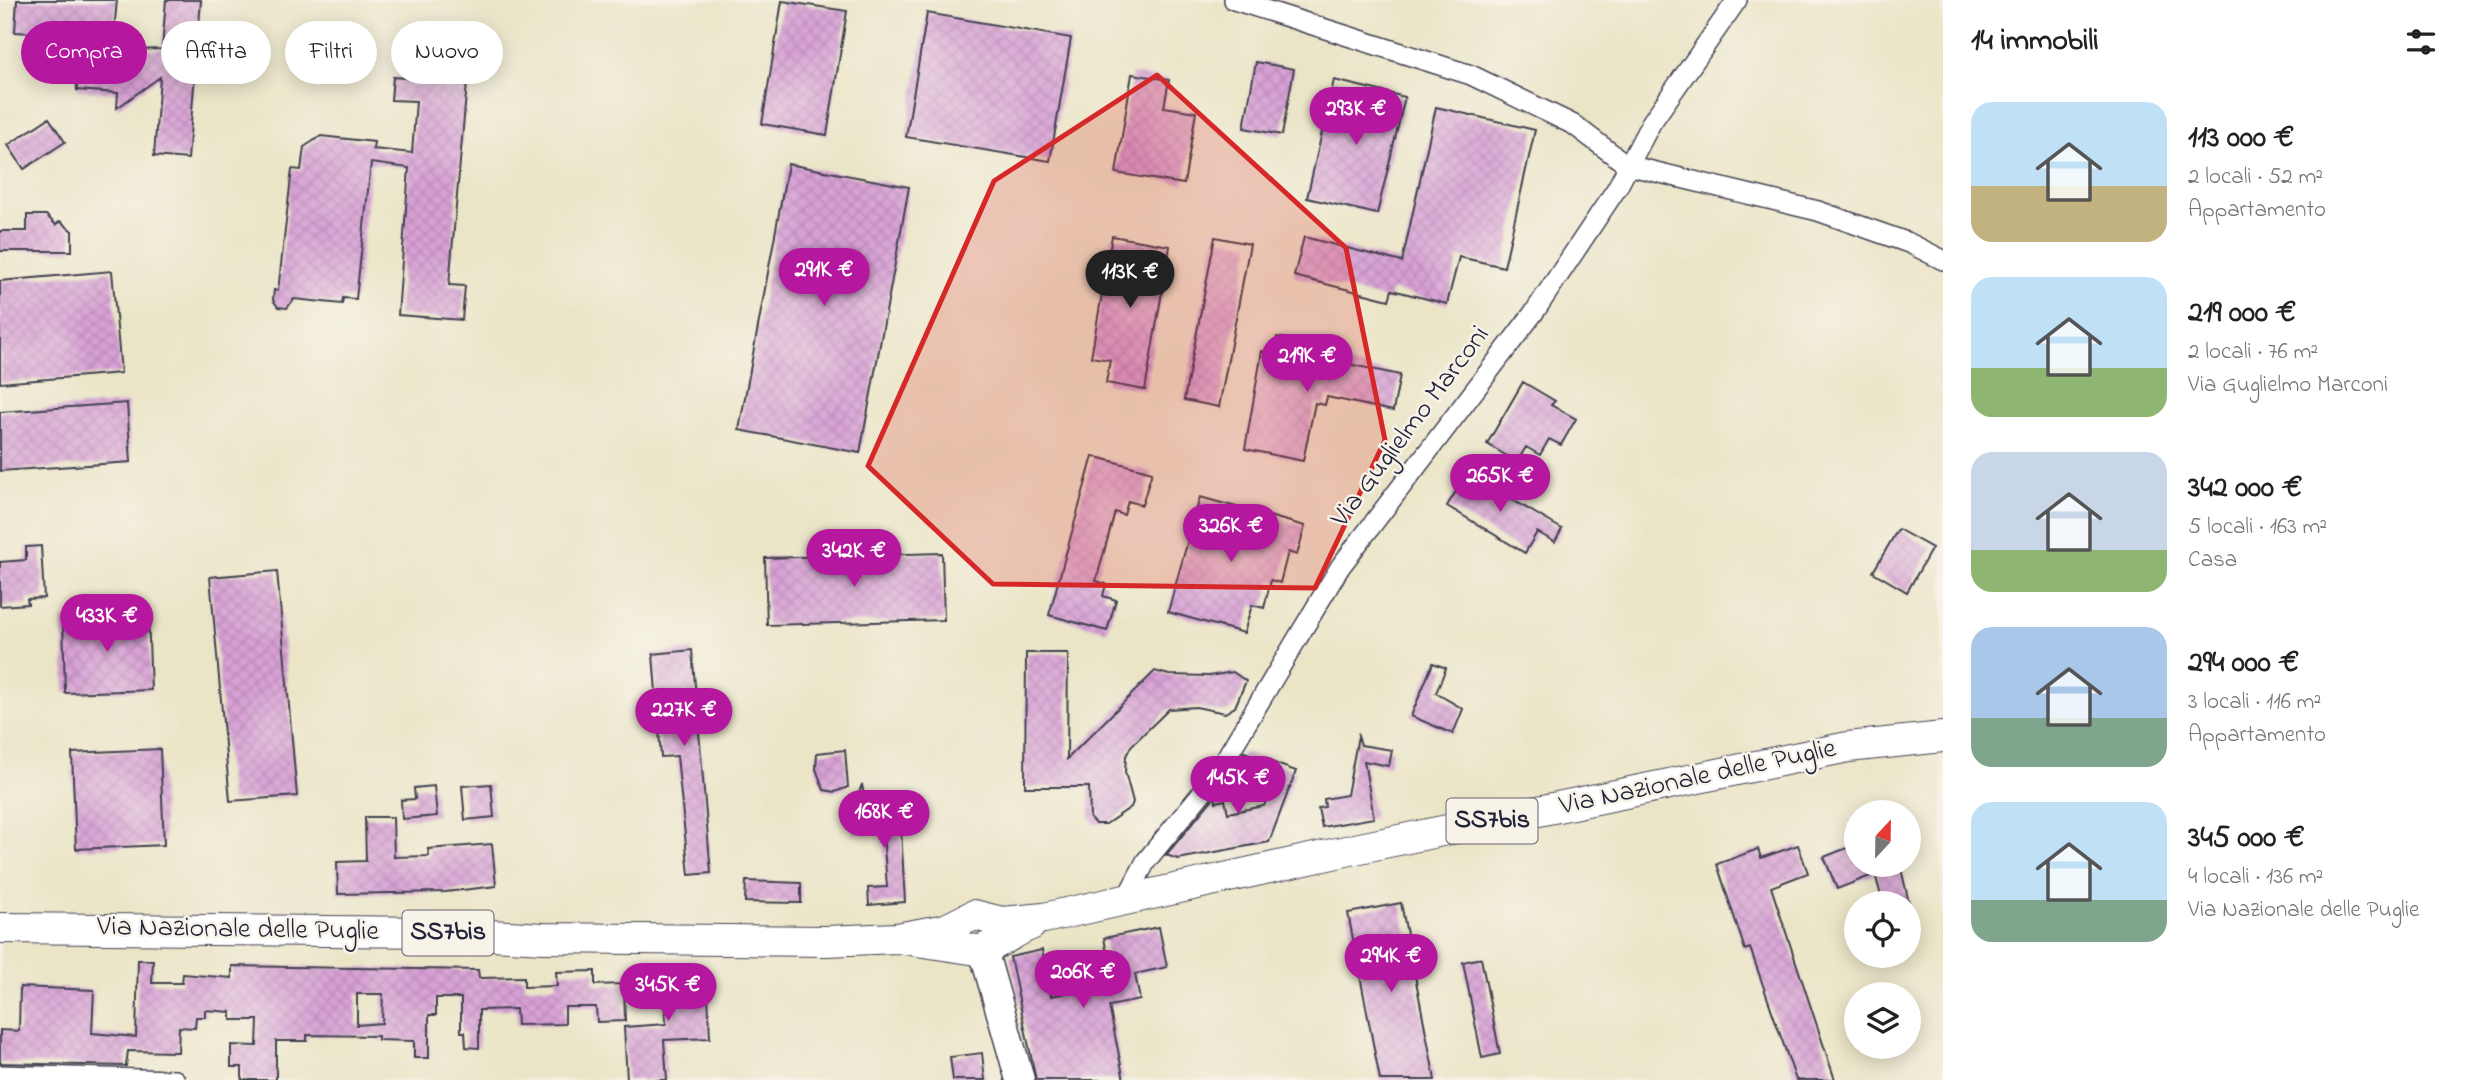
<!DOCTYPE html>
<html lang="it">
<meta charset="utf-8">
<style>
:root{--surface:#fff;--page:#f6f6f6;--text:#222;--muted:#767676;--accent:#b5179e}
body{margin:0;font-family:"Indie Flower",sans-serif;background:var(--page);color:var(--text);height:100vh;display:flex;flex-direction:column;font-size:26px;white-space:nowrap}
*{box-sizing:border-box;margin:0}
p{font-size:23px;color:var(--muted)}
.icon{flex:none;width:38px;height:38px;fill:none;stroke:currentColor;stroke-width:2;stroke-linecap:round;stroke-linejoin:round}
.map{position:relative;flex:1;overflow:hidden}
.drawer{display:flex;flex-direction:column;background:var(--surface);width:525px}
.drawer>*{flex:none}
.top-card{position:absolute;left:21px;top:21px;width:665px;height:63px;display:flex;gap:14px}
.needle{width:46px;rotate:22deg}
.controls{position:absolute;left:1844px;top:800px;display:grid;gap:14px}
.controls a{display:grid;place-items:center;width:77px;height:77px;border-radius:50%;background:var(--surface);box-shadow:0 4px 18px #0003;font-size:35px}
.price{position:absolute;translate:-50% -60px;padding:0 16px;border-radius:24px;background:var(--accent);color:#fff;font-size:23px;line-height:46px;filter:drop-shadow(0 2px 4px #0008)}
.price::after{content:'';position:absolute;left:50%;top:42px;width:21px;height:16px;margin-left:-10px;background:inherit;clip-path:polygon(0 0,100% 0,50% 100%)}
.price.active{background:#222;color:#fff}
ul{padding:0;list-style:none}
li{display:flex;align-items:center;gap:21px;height:175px;padding:0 28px}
li span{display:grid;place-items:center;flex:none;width:196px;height:140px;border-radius:21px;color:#555}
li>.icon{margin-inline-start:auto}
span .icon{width:84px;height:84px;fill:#fffc;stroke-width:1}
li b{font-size:30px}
h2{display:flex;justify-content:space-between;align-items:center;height:84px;padding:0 28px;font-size:30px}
.chip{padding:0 24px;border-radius:32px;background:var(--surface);box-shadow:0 4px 18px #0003;font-size:24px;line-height:63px}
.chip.active{background:var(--accent);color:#fff}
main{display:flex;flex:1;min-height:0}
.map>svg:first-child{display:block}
.building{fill:url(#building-cross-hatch);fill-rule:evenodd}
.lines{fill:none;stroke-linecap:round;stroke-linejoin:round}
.street-casing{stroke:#403f50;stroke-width:22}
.secondary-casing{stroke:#403f50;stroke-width:31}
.primary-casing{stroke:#403f50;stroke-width:32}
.street{stroke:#fff;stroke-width:19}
.secondary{stroke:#fff;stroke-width:28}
.primary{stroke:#fff;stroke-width:30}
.marked{fill:#d62828;fill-opacity:0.2;stroke:#d62828;stroke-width:5;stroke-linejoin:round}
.labels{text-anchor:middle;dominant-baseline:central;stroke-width:5;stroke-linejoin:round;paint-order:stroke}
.shield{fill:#f7f3e8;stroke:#62616f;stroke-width:2}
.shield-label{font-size:26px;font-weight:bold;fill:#22223b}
.street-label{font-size:28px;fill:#22223b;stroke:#f7f3e8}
</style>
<main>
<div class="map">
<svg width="1943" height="1080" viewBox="0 0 1943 1080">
<defs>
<pattern id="building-cross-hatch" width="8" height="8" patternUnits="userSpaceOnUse" patternTransform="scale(1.75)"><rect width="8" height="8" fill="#d8a1d5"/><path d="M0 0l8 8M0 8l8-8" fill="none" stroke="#b98ab8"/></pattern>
</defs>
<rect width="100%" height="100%" fill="#f7f3e8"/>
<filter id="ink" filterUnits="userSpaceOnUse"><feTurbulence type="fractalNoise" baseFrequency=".0143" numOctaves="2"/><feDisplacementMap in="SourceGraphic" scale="14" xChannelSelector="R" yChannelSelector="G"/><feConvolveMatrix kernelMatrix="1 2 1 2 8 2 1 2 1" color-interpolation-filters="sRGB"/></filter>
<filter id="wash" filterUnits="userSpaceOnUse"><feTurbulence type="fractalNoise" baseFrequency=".00686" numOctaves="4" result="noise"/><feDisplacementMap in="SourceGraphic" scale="28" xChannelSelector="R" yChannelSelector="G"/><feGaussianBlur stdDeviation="1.57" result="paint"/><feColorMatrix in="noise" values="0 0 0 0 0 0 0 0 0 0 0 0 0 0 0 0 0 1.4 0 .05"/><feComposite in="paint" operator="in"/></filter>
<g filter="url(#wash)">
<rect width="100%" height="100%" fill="#ebe5c8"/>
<g id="blocks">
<!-- building -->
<path class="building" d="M17,0H117L114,31L37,23L36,33L15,32Z
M166,0H201L188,159L154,156L160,77L117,108L118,93L77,90L76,63L134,67V50L162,49Z
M782,1L847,11L827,135L762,124Z
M927,13L1071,38L1050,161L906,137Z
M1256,62L1294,69L1282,135L1244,128Z
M1132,74L1169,80L1164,107L1196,112L1184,184L1116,173Z
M393,77L467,83L449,285L465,286L462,320L398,315L409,168L371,163L356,299L343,298L342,304L294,299L287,308L278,307L273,300L274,290L278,291L292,169L301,170L304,147L321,136L374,142L373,149L412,153L416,101L391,100Z
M1334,80L1405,97L1377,214L1307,198Z
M1436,107L1535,130L1504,267L1459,257L1447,304L1392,290L1389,300L1294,276L1304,237L1402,262Z
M49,118L65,142L24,169L8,145Z
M788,164L909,187L860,453L739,430Z
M27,215H46L56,225L60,221L72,231V251H0V231H27Z
M1112,236L1170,246L1145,390L1106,383L1110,360L1091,357Z
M1215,237L1250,244L1219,407L1184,400Z
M112,271L121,373L0,383V281Z
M1277,337L1337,349L1334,361L1400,375L1393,411L1327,397L1325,405L1315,403L1303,461L1245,449L1262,351L1273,354Z
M1523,382L1555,401L1551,405L1576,419L1561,445L1549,439L1540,455L1526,447L1517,462L1487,444Z
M127,403L131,462L0,471V412Z
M1093,456L1152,472L1142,505L1128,501L1124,515L1115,512L1096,581L1106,584L1103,596L1116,600L1107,631L1049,615Z
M1467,473L1562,529L1555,542L1537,532L1525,553L1447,506Z
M1200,497L1305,526L1297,555L1288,552L1280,583L1271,580L1264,608L1252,605L1244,633L1168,612Z
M1898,529L1932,548L1907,592L1873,572Z
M41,546L44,598L27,599L28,604L0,606V562L26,560V547Z
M942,553L944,620L767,625L765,558Z
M277,571L297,796L230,801L210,577Z
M148,615L151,690L65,693L63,619Z
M692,650L711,873L689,875L677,756L661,757L653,654Z
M1026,653H1068L1067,759L1155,671L1169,675L1209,676L1233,672L1246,681L1235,707L1225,713L1196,707L1169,709L1165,713L1131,746L1126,756L1125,772L1133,802L1131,807L1106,824H1095L1090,818L1089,787H1025Z
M1433,663L1446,668L1436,693L1463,709L1453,734L1411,716Z
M1358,736L1361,745L1392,750L1389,766L1364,761L1374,818L1322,827L1318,808L1325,807L1324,799L1347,795Z
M160,749L164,845L76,849L72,753Z
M845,750L848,787L835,792L824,790L816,769L817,753Z
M1244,752L1296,771L1269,842L1178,859L1166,855L1215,796L1216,802L1225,800L1228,813L1264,806L1273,782L1235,767Z
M491,784L494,817L465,820L462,786Z
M862,784L867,814L900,811L905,902L869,905L868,888L887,887L883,832L853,834L852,814Z
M434,786L437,816L402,819L401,800L415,799L414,788Z
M365,817H393L394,857L429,856L428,849L492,844L496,886L445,892L338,894L337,862L366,861Z
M1857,844V864H1900L1909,903H1883L1875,874L1837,889L1824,857Z
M1798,845L1808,873L1771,887L1835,1080H1796L1750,948L1745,950L1717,864L1758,849L1761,858Z
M746,881L801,883V903L745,902Z
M1401,903L1435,1080H1380L1348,913Z
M1159,927L1167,967L1135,974L1140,1000L1109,1006L1124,1080H1036L1010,957L1042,950L1051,996L1106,985L1103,970L1110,969L1104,938Z
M1481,958L1500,1054L1482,1058L1463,962Z
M138,960H153L152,983H182L183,974L232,978V966L478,970L479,978L524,977V987L557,986L556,972L595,971V985L624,984L625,1021L597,1022L596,1007H565V1024L517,1025L516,1009L479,1010V1048L466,1047L465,1032H461V998H436V1015H429V1058H414V1041L378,1040V1036L307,1035V1041H276V1080H242V1067H231V1045L257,1046L258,1020H231V1012L205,1010V1017H196L195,1028L179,1027L178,1052L128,1051L126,1066L0,1063V1030L19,1031L20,987L94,990L92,1033L136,1037ZM357,994H383L382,1023L357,1025Z
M707,972L710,1038L664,1040L667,1080H627L624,1027L666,1024L664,986L634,987L633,974Z
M982,1053L985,1080H953L950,1057Z"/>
</g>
</g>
<g filter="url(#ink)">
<use href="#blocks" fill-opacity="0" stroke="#403f50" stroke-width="2"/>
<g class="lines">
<!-- street casing -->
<g class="street-casing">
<path id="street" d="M1234,0L1471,75L1574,125L1627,165L1818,211L1909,243L1943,260
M1126,899L1146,861L1214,778L1340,567L1535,311L1617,188L1651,123L1737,0
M0,1075L175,1080"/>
</g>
<!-- secondary casing -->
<g class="secondary-casing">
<path id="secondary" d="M983,950L1020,1080"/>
</g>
<!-- primary casing -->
<g class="primary-casing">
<path id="primary" d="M0,928L436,932L544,938L826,941L897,938L977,950C993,949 1014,931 1031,925
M897,938L946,929L974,915L1002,922L1044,918L1355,849L1848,747L1943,737"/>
</g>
<!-- street -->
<use href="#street" class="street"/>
<!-- secondary -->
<use href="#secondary" class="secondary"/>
<!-- primary -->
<use href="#primary" class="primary"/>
</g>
</g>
<!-- marked area -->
<path class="marked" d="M1157,75L1346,248L1385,440L1315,588L993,584L868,466L994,181Z"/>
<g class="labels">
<!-- shield labels -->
<g class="shield">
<rect x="1446.5" y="798.5" width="91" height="45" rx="5"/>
<rect x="402.5" y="910.5" width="91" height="45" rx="5"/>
</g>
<g class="shield-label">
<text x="1492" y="821">SS7bis</text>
<text x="448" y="933">SS7bis</text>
</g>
<!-- street labels -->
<g class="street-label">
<text transform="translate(1411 427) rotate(-53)">Via Guglielmo Marconi</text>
<text transform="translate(1698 778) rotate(-12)">Via Nazionale delle Puglie</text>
<text transform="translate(238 930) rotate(1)">Via Nazionale delle Puglie</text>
</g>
</g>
</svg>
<div class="controls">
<a><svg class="needle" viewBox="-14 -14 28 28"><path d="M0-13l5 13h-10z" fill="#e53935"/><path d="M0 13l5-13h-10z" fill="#767676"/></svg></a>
<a><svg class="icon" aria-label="locate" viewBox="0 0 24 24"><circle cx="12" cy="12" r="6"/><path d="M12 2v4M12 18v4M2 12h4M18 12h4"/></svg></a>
<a><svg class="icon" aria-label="layers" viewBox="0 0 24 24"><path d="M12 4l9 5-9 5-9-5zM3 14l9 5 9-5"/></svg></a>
</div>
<b class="price" style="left:1356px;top:147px">293K €</b>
<b class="price" style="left:824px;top:308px">291K €</b>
<b class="price active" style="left:1130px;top:310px">113K €</b>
<b class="price" style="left:1307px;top:394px">219K €</b>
<b class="price" style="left:1500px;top:514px">265K €</b>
<b class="price" style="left:1231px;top:564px">326K €</b>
<b class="price" style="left:854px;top:589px">342K €</b>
<b class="price" style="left:107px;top:654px">433K €</b>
<b class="price" style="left:684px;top:748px">227K €</b>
<b class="price" style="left:1238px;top:816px">145K €</b>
<b class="price" style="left:884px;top:850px">168K €</b>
<b class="price" style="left:1391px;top:994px">294K €</b>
<b class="price" style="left:1083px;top:1010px">206K €</b>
<b class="price" style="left:668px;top:1023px">345K €</b>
<div class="top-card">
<a class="chip active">Compra</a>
<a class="chip">Affitta</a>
<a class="chip">Filtri</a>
<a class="chip">Nuovo</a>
</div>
</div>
<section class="drawer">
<h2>14 immobili<svg class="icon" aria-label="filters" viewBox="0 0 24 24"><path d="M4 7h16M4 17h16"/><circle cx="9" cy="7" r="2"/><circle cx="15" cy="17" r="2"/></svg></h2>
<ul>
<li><span style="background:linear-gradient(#bfe0f5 60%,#c2b280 0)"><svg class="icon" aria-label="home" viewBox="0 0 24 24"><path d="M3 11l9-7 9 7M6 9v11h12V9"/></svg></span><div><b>113 000 €</b><p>2 locali · 52 m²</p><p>Appartamento</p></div></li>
<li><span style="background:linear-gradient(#bfe0f5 65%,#8fb573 0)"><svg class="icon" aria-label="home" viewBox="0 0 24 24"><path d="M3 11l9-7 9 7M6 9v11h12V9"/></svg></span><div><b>219 000 €</b><p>2 locali · 76 m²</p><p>Via Guglielmo Marconi</p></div></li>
<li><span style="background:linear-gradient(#c9d6e8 70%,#8fb573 0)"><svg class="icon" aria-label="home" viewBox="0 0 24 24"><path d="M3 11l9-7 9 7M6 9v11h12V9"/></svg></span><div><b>342 000 €</b><p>5 locali · 163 m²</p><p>Casa</p></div></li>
<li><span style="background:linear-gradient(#a9c7e8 65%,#7fa58c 0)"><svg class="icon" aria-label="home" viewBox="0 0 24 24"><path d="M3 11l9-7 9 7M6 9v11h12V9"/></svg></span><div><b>294 000 €</b><p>3 locali · 116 m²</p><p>Appartamento</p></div></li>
<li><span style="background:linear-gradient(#bfe0f5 70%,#7fa58c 0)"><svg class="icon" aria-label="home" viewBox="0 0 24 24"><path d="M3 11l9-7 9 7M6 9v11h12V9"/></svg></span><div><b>345 000 €</b><p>4 locali · 136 m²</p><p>Via Nazionale delle Puglie</p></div></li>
</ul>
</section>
</main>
